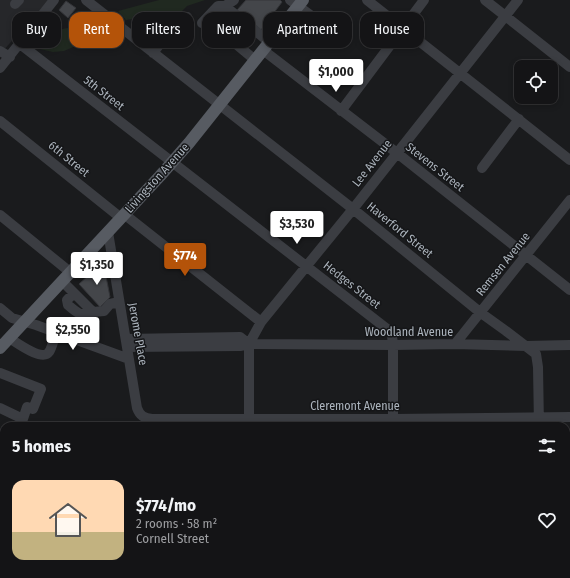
<!DOCTYPE html>
<meta charset="utf-8">
<style>
:root{--surface:#141416;--page:#212123;--text:#f1f3f6;--muted:#9d9ea1;--line:#333335;--accent:#b45309}
body{margin:0;font-family:"Fira Sans Condensed",sans-serif;background:var(--page);color:var(--text);height:100vh;display:flex;flex-direction:column;font-size:15px;white-space:nowrap}
*{box-sizing:border-box;margin:0}
p{font-size:13px;color:var(--muted)}
.icon{flex:none;width:22px;height:22px;fill:none;stroke:currentColor;stroke-width:2;stroke-linecap:round;stroke-linejoin:round}
.map{position:relative;flex:1;overflow:hidden}
.sheet{position:absolute;left:0px;top:422px;width:570px;height:156px;display:flex;flex-direction:column;background:var(--surface);border-radius:12px 12px 0 0;box-shadow:0 2px 6px #0003,0 0 0 1px var(--line)}
.sheet>*{flex:none}
.top-card{position:absolute;left:12px;top:12px;width:546px;height:36px;display:flex;gap:8px}
.fabs{position:absolute;left:514px;top:60px;display:grid;gap:8px}
.fabs a{display:grid;place-items:center;width:44px;height:44px;border-radius:8px;background:var(--surface);box-shadow:0 2px 6px #0003,0 0 0 1px var(--line);font-size:20px}
.price{position:absolute;translate:-50% -34px;padding:0 9px;border-radius:4px;background:#fff;color:#222;font-size:13px;line-height:26px;filter:drop-shadow(0 1px 2px #0008)}
.price::after{content:'';position:absolute;left:50%;top:24px;width:12px;height:9px;margin-left:-6px;background:inherit;clip-path:polygon(0 0,100% 0,50% 100%)}
.price.current{background:var(--accent);color:#fff}
ul{padding:0;list-style:none}
li{display:flex;align-items:center;gap:12px;height:100px;padding:0 12px}
li span{display:grid;place-items:center;flex:none;width:112px;height:80px;border-radius:12px;color:#555}
li>.icon{margin-inline-start:auto}
span .icon{width:48px;height:48px;fill:#fffc;stroke-width:1}
li b{font-size:17px}
h2{display:flex;justify-content:space-between;align-items:center;height:48px;padding:0 12px;font-size:17px}
.chip{padding:0 14px;border-radius:12px;background:var(--surface);box-shadow:0 2px 6px #0003,0 0 0 1px var(--line);font-size:14px;line-height:36px}
.chip.current{background:var(--accent);color:#fff}
.map>svg:first-child{display:block}
.built{fill:#26272a}
.green{fill:#202920}
.building{fill:#44464a;stroke:#343539}
.lines{fill:none;stroke-linecap:round;stroke-linejoin:round}
.minor{stroke:#3b3d42;stroke-width:10}
.major{stroke:#575b62;stroke-width:12}
.labels{text-anchor:middle;dominant-baseline:central;stroke-width:3;stroke-linejoin:round;paint-order:stroke}
.street-label{font-size:12px;fill:#acb4bd;stroke:#151618}
</style>
<div class="map">
<svg width="570" height="578" viewBox="0 0 570 578">
<rect width="100%" height="100%" fill="#1a1b1d"/>
<!-- built -->
<path class="built" d="M0,0H49L0,54Z"/>
<!-- green -->
<path class="green" d="M159,0H205L187,6L178,15L167,17H145L126,20L118,11Z
M100,17L110,25L93,34L87,41L64,51L53,52L40,49L32,43L39,34L72,27L89,19Z"/>
<!-- building -->
<path class="building" d="M246,0H280L282,2L261,30L237,10Z
M66,1L76,8L68,18L59,10Z
M99,266H104L110,297L100,307L79,284Z"/>
<g class="lines">
<!-- minor -->
<path class="minor" d="M86,0L353,209L481,313L506,331L536,354L538,367L539,426
M234,0L225,6L269,42
M290,0L336,34
M367,0L570,160
M485,0L570,67
M15,4L19,0
M202,23L218,6H225
M219,30L255,60
M20,44L391,332L392,336L393,345V426
M263,50L397,153L570,290
M0,51L10,57
M153,53L176,24L187,17
M0,68L54,0
M341,111L424,0
M0,121L121,218
M482,168L519,119
M124,214L261,322
M0,215L70,272
M108,232L137,408C140,416 144,418 152,419H393L570,417
M62,281L93,312L104,311L110,304L119,302
M74,293L67,300L68,305C78,314 80,316 93,312
M0,308L12,318L36,325L129,359
M9,338C16,342 42,362 49,352C52,348 54,338 56,333
M126,339L240,337L249,344
M455,344L570,200
M127,347L240,346L249,344L393,345L455,344L526,346L570,345
M0,373L41,389L33,409L27,407L23,419L0,408
M249,426V344L261,322L353,209L518,0
M0,459L4,461
M177,574L178,578
M250,574V578
M323,574V578
M395,574V578
M455,574V578
M466,578V574
M539,578V574"/>
<!-- major -->
<path class="major" d="M0,348L160,176L189,143L303,0"/>
</g>
<g class="labels">
<!-- street labels -->
<g class="street-label">
<text transform="translate(104 93) rotate(38)">5th Street</text>
<text transform="translate(69 159) rotate(39)">6th Street</text>
<text transform="translate(372 163) rotate(-52)">Lee Avenue</text>
<text transform="translate(435 167) rotate(38)">Stevens Street</text>
<text transform="translate(157 178) rotate(-48)">Livingston Avenue</text>
<text transform="translate(400 230) rotate(39)">Haverford Street</text>
<text transform="translate(503 264) rotate(-51)">Remsen Avenue</text>
<text transform="translate(352 285) rotate(38)">Hedges Street</text>
<text x="409" y="332">Woodland Avenue</text>
<text transform="translate(138 334) rotate(80)">Jerome Place</text>
<text x="355" y="406">Cleremont Avenue</text>
</g>
</g>
</svg>
<div class="fabs">
<a><svg class="icon" aria-label="locate" viewBox="0 0 24 24"><circle cx="12" cy="12" r="6"/><path d="M12 2v4M12 18v4M2 12h4M18 12h4"/></svg></a>
</div>
<b class="price" style="left:336px;top:93px">$1,000</b>
<b class="price" style="left:297px;top:245px">$3,530</b>
<b class="price current" style="left:185px;top:277px">$774</b>
<b class="price" style="left:97px;top:286px">$1,350</b>
<b class="price" style="left:73px;top:351px">$2,550</b>
<div class="top-card">
<a class="chip">Buy</a>
<a class="chip current">Rent</a>
<a class="chip">Filters</a>
<a class="chip">New</a>
<a class="chip">Apartment</a>
<a class="chip">House</a>
</div>
<section class="sheet">
<h2>5 homes<svg class="icon" aria-label="filters" viewBox="0 0 24 24"><path d="M4 7h16M4 17h16"/><circle cx="9" cy="7" r="2"/><circle cx="15" cy="17" r="2"/></svg></h2>
<ul>
<li><span style="background:linear-gradient(#ffd9b3 65%,#c2b280 0)"><svg class="icon" aria-label="home" viewBox="0 0 24 24"><path d="M3 11l9-7 9 7M6 9v11h12V9"/></svg></span><div><b>$774/mo</b><p>2 rooms · 58 m²</p><p>Cornell Street</p></div><svg class="icon" aria-label="heart" viewBox="0 0 24 24"><path d="M12 20l-8-8c-3-5 5-10 8-4 3-6 11-1 8 4z"/></svg></li>
</ul>
</section>
</div>
